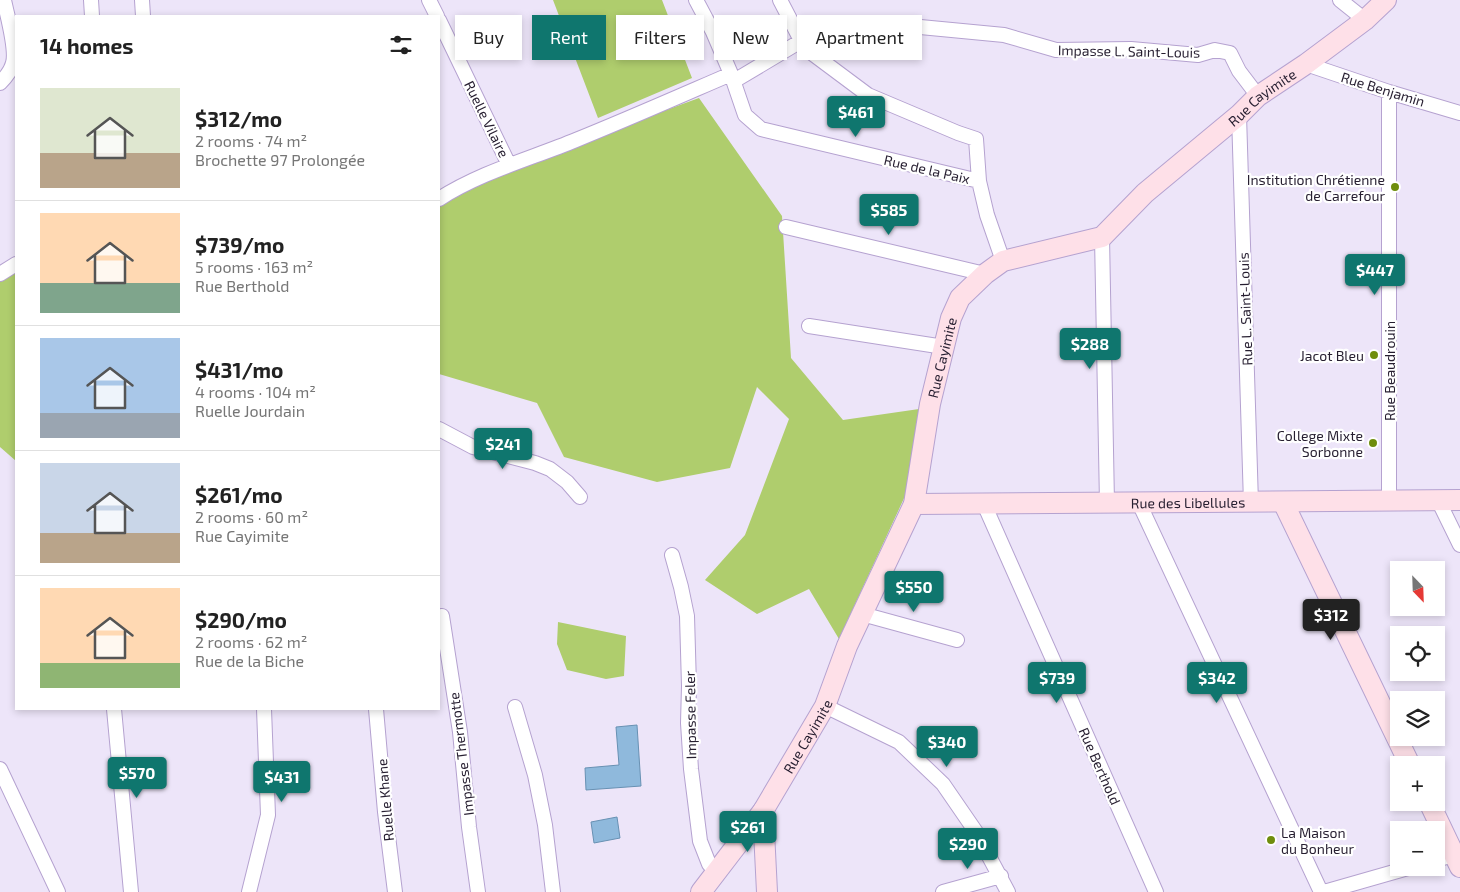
<!DOCTYPE html>
<meta charset="utf-8">
<style>
:root{--surface:#fff;--page:#f2f2f2;--text:#222;--muted:#767676;--line:#e0e0e0;--accent:#0f766e}
body{margin:0;font-family:"Exo 2",sans-serif;background:var(--page);color:var(--text);height:100vh;display:flex;flex-direction:column;font-size:19px;white-space:nowrap}
*{box-sizing:border-box;margin:0}
p{font-size:16px;color:var(--muted)}
.icon{flex:none;width:28px;height:28px;fill:none;stroke:currentColor;stroke-width:2;stroke-linecap:round;stroke-linejoin:round}
.map{position:relative;flex:1;overflow:hidden}
.side{position:absolute;left:15px;top:15px;width:425px;height:695px;display:flex;flex-direction:column;background:var(--surface);border-radius:0px;box-shadow:0 2px 8px #0003}
.side>*{flex:none}
.hud{position:absolute;left:455px;top:15px;width:475px;height:45px;display:flex;gap:10px}
.needle{width:32px;rotate:157deg}
.buttons{position:absolute;left:1390px;top:561px;display:grid;gap:10px}
.buttons a{display:grid;place-items:center;width:55px;height:55px;border-radius:0px;background:var(--surface);box-shadow:0 2px 8px #0003;font-size:25px}
.price{position:absolute;translate:-50% -42px;padding:0 11px;border-radius:5px;background:var(--accent);color:#fff;font-size:16px;line-height:32px;filter:drop-shadow(0 1px 2px #0008)}
.price::after{content:'';position:absolute;left:50%;top:30px;width:15px;height:11px;margin-left:-8px;background:inherit;clip-path:polygon(0 0,100% 0,50% 100%)}
.price.selected{background:#222;color:#fff}
ul{padding:0;list-style:none}
li{display:flex;align-items:center;gap:15px;height:125px;padding:0 25px}
li+li{border-top:1px solid var(--line)}
li span{display:grid;place-items:center;flex:none;width:140px;height:100px;border-radius:0px;color:#555}
li>.icon{margin-inline-start:auto}
span .icon{width:60px;height:60px;fill:#fffc;stroke-width:1}
li b{font-size:21px}
h2{display:flex;justify-content:space-between;align-items:center;height:60px;padding:0 25px;font-size:21px}
.chip{padding:0 18px;border-radius:0px;background:var(--surface);box-shadow:0 2px 8px #0003;font-size:18px;line-height:45px}
.chip.selected{background:var(--accent);color:#fff}
.map>svg:first-child{display:block}
.green{fill:#afcd6d}
.building{fill:#8fb9dc;stroke:#6891b3}
.lines{fill:none;stroke-linecap:round;stroke-linejoin:round}
.street-casing{stroke:#b5a2d0;stroke-width:16}
.secondary-casing{stroke:#b5a2d0;stroke-width:22}
.street{stroke:#fff;stroke-width:14}
.secondary{stroke:#fee0e8;stroke-width:20}
.poi-dot{fill:#6f8d0d;stroke:#fff;stroke-width:2}
.labels{text-anchor:middle;dominant-baseline:central;stroke-width:4.5;stroke-linejoin:round;paint-order:stroke}
.street-label{font-size:14px;fill:#261e30;stroke:#fff}
.poi-label{font-size:14px;fill:#261e30;stroke:#fff;text-anchor:end}
</style>
<div class="map">
<svg width="1460" height="892" viewBox="0 0 1460 892">
<rect width="100%" height="100%" fill="#ede5f9"/>
<!-- green -->
<path class="green" d="M553,0H662L692,78L598,118Z
M699,98L782,216L791,358L843,420L926,408L906,494L839,639L809,589L757,614L705,580L745,535L789,419L757,387L730,468L657,482L564,457L537,403L439,374V193Z
M16,267V461L0,447V274Z
M558,622L626,636L624,676L606,679L567,670L557,644Z"/>
<!-- building -->
<path class="building" d="M765,16L779,39L756,55L740,37Z
M637,725L641,786L586,790L585,768L619,765L616,727Z
M617,817L620,838L594,843L591,822Z"/>
<g class="lines">
<!-- street casing -->
<g class="street-casing">
<path id="street" d="M91,0L92,16
M142,0L143,16
M429,0L437,16
M696,0L713,32L731,74L745,115L761,129L979,181L987,215L1003,261
M780,0L805,48L868,95L958,133L976,139L979,181
M1340,0L1365,20
M439,20L509,165
M889,24L1004,35L1056,50L1131,49L1198,55L1215,50L1230,53L1239,71L1258,96
M1306,64L1389,92L1460,113
M734,81L801,41
M0,83C5,78 11,71 13,63C17,49 7,15 4,0
M1239,115L1251,503
M439,199C481,172 530,159 576,140C628,119 680,96 731,74
M786,227L985,274
M1102,237L1107,503
M0,274L16,264
M809,326L944,347
M439,429L473,447L535,463L550,469L567,482L580,497
M1438,500L1460,545
M1389,501V92
M1139,503L1321,892
M984,504L1156,892
M672,555L681,587L687,616L689,686L688,723L691,769L700,841L709,864L717,872
M862,614L957,640
M442,616L460,732L469,827L478,892
M825,706L899,742L943,784L976,832L1008,892
M515,707L535,775L545,825L553,892
M114,709L131,892
M376,709L385,812L395,892
M0,769L58,892
M1436,860L1460,853
M249,892L268,815L264,709
M943,892L1001,876
M1324,892L1408,868"/>
</g>
<!-- secondary casing -->
<g class="secondary-casing">
<g id="secondary">
<path d="M1283,502L1410,765"/>
<path id="s1" d="M914,504L1460,500"/>
<path d="M1429,802L1460,867"/>
<path d="M763,811L767,892"/>
<path id="s2" d="M701,892L763,811L825,706L847,646L914,504L930,404L951,318L960,298L985,274L1003,261L1102,237L1145,193L1239,115L1258,96L1306,64L1365,20L1386,0"/>
</g>
</g>
<!-- street -->
<use href="#street" class="street"/>
<!-- secondary -->
<use href="#secondary" class="secondary"/>
</g>
<!-- markers -->
<g class="poi-dot">
<circle cx="1395" cy="187" r="5"/>
<circle cx="1374" cy="355" r="5"/>
<circle cx="1373" cy="443" r="5"/>
<circle cx="1271" cy="840" r="5"/>
</g>
<g class="labels">
<!-- street labels -->
<g class="street-label">
<text transform="translate(1129 51) rotate(1)">Impasse L. Saint-Louis</text>
<text transform="translate(1383 89) rotate(17)">Rue Benjamin</text>
<text stroke="none"><textPath href="#s2" startOffset="1028">Rue Cayimite</textPath></text>
<text transform="translate(487 119) rotate(64)">Ruelle Vilaire</text>
<text transform="translate(927 169) rotate(13)">Rue de la Paix</text>
<text transform="translate(1245 309) rotate(-92)">Rue L. Saint-Louis</text>
<text stroke="none"><textPath href="#s2" startOffset="594">Rue Cayimite</textPath></text>
<text transform="translate(1389 371) rotate(-90)">Rue Beaudrouin</text>
<text stroke="none"><textPath href="#s1" startOffset="274">Rue des Libellules</textPath></text>
<text transform="translate(690 715) rotate(-91)">Impasse Feler</text>
<text stroke="none"><textPath href="#s2" startOffset="189">Rue Cayimite</textPath></text>
<text transform="translate(461 754) rotate(-97)">Impasse Thermotte</text>
<text transform="translate(1100 766) rotate(66)">Rue Berthold</text>
<text transform="translate(385 800) rotate(-95)">Ruelle Khane</text>
</g>
<!-- poi labels -->
<g class="poi-label">
<text x="1385" y="179">Institution Chrétienne<tspan x="1385" dy="16">de Carrefour</tspan></text>
<text x="1364" y="355">Jacot Bleu</text>
<text x="1363" y="435">College Mixte<tspan x="1363" dy="16">Sorbonne</tspan></text>
<text x="1281" y="832" text-anchor="start">La Maison<tspan x="1281" dy="16">du Bonheur</tspan></text>
</g>
</g>
</svg>
<div class="buttons">
<a><svg class="needle" viewBox="-14 -14 28 28"><path d="M0-13l5 13h-10z" fill="#e53935"/><path d="M0 13l5-13h-10z" fill="#767676"/></svg></a>
<a><svg class="icon" aria-label="locate" viewBox="0 0 24 24"><circle cx="12" cy="12" r="6"/><path d="M12 2v4M12 18v4M2 12h4M18 12h4"/></svg></a>
<a><svg class="icon" aria-label="layers" viewBox="0 0 24 24"><path d="M12 4l9 5-9 5-9-5zM3 14l9 5 9-5"/></svg></a>
<a>+</a>
<a>−</a>
</div>
<b class="price" style="left:856px;top:138px">$461</b>
<b class="price" style="left:889px;top:236px">$585</b>
<b class="price" style="left:1375px;top:296px">$447</b>
<b class="price" style="left:1090px;top:370px">$288</b>
<b class="price" style="left:503px;top:470px">$241</b>
<b class="price" style="left:914px;top:613px">$550</b>
<b class="price selected" style="left:1331px;top:641px">$312</b>
<b class="price" style="left:1057px;top:704px">$739</b>
<b class="price" style="left:1217px;top:704px">$342</b>
<b class="price" style="left:947px;top:768px">$340</b>
<b class="price" style="left:137px;top:799px">$570</b>
<b class="price" style="left:282px;top:803px">$431</b>
<b class="price" style="left:748px;top:853px">$261</b>
<b class="price" style="left:968px;top:870px">$290</b>
<div class="hud">
<a class="chip">Buy</a>
<a class="chip selected">Rent</a>
<a class="chip">Filters</a>
<a class="chip">New</a>
<a class="chip">Apartment</a>
</div>
<section class="side">
<h2>14 homes<svg class="icon" aria-label="filters" viewBox="0 0 24 24"><path d="M4 7h16M4 17h16"/><circle cx="9" cy="7" r="2"/><circle cx="15" cy="17" r="2"/></svg></h2>
<ul>
<li><span style="background:linear-gradient(#dfe7d0 65%,#b9a48a 0)"><svg class="icon" aria-label="home" viewBox="0 0 24 24"><path d="M3 11l9-7 9 7M6 9v11h12V9"/></svg></span><div><b>$312/mo</b><p>2 rooms · 74 m²</p><p>Brochette 97 Prolongée</p></div></li>
<li><span style="background:linear-gradient(#ffd9b3 70%,#7fa58c 0)"><svg class="icon" aria-label="home" viewBox="0 0 24 24"><path d="M3 11l9-7 9 7M6 9v11h12V9"/></svg></span><div><b>$739/mo</b><p>5 rooms · 163 m²</p><p>Rue Berthold</p></div></li>
<li><span style="background:linear-gradient(#a9c7e8 75%,#9aa5b1 0)"><svg class="icon" aria-label="home" viewBox="0 0 24 24"><path d="M3 11l9-7 9 7M6 9v11h12V9"/></svg></span><div><b>$431/mo</b><p>4 rooms · 104 m²</p><p>Ruelle Jourdain</p></div></li>
<li><span style="background:linear-gradient(#c9d6e8 70%,#b9a48a 0)"><svg class="icon" aria-label="home" viewBox="0 0 24 24"><path d="M3 11l9-7 9 7M6 9v11h12V9"/></svg></span><div><b>$261/mo</b><p>2 rooms · 60 m²</p><p>Rue Cayimite</p></div></li>
<li><span style="background:linear-gradient(#ffd9b3 75%,#8fb573 0)"><svg class="icon" aria-label="home" viewBox="0 0 24 24"><path d="M3 11l9-7 9 7M6 9v11h12V9"/></svg></span><div><b>$290/mo</b><p>2 rooms · 62 m²</p><p>Rue de la Biche</p></div></li>
</ul>
</section>
</div>
